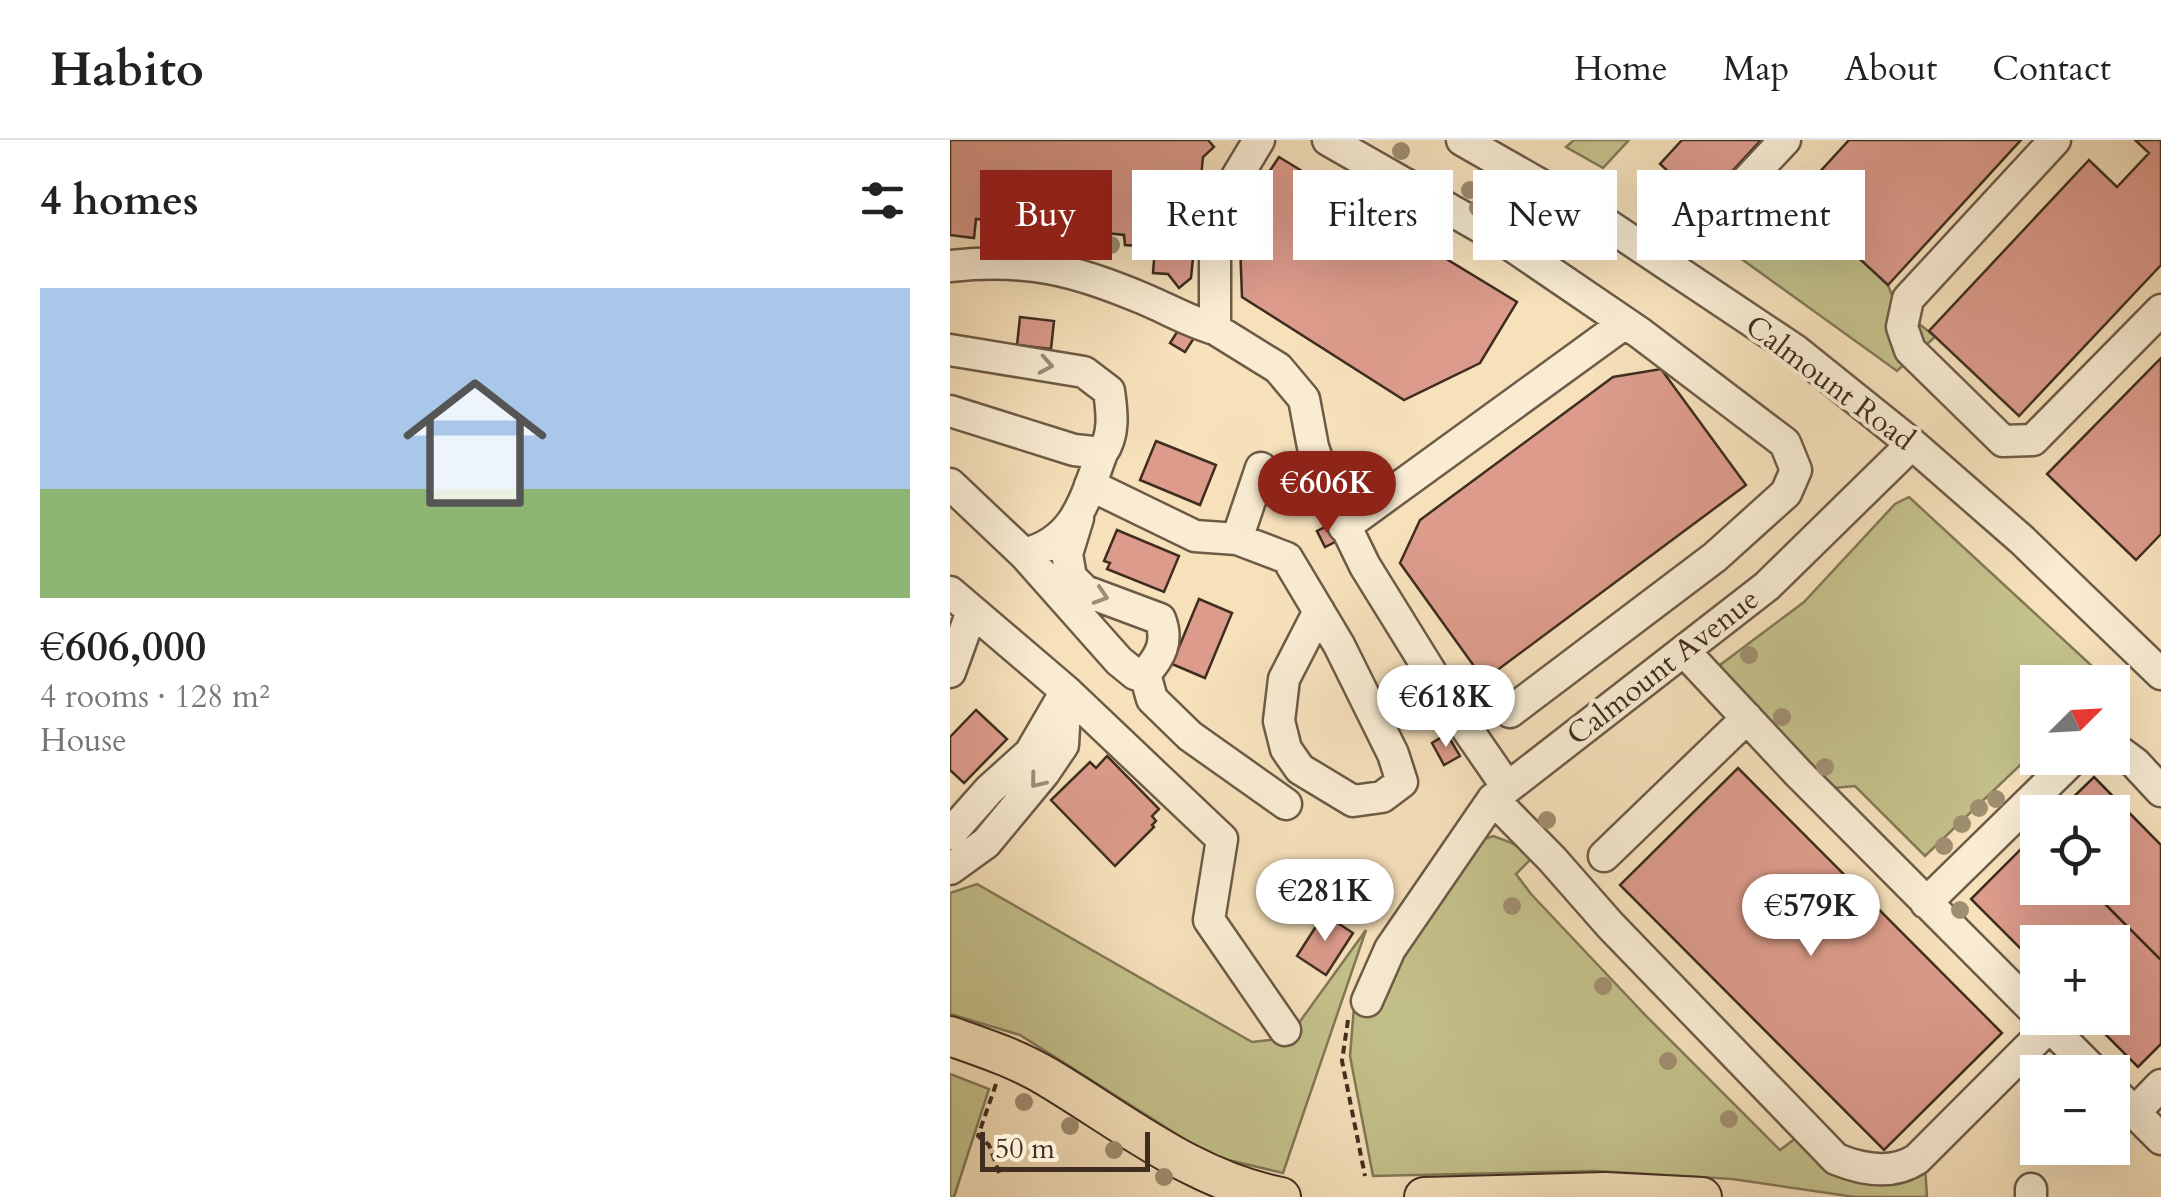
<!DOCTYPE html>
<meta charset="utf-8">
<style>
:root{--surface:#fff;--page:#f6f6f6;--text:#222;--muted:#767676;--line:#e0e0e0;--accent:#8f2418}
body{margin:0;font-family:Cardo,serif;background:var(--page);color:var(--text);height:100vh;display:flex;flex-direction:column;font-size:38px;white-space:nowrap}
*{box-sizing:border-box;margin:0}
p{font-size:32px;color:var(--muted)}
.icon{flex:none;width:55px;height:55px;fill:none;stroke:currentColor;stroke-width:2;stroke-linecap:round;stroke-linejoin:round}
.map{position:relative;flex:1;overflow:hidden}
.panel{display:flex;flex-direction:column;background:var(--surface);width:950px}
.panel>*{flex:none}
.banner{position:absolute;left:30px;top:30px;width:950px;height:90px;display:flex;gap:20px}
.needle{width:65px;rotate:66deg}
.fabs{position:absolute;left:1070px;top:525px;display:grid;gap:20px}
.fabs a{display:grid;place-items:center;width:110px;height:110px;border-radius:0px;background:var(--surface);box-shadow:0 10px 40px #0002;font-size:50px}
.scale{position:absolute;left:30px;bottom:25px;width:170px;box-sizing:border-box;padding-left:10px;border:5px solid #3f2e20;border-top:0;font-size:28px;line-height:35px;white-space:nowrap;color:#3f2e20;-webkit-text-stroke:8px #f9ecd3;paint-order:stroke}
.price{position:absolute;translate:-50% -85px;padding:0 22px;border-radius:35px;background:#fff;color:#222;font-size:32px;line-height:65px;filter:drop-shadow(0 2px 5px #0008)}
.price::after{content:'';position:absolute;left:50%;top:60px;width:30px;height:22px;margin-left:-15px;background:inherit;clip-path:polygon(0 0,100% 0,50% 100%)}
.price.selected{background:var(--accent);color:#fff}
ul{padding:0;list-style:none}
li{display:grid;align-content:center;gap:20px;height:530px;padding:0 40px}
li+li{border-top:2px solid var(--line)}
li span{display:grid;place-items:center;height:310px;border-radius:0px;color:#555}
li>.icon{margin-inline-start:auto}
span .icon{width:180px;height:180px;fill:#fffc;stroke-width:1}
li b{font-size:42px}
h2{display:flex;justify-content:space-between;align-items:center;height:120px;padding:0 40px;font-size:42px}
.pill{padding:0 35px;border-radius:0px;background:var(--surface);box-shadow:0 10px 40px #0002;font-size:35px;line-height:90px}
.pill.selected{background:var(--accent);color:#fff}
header{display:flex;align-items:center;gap:60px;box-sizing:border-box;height:140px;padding:0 50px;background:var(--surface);border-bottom:2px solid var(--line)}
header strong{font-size:48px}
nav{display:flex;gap:55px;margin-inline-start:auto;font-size:35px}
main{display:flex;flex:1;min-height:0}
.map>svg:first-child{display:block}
.green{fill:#c4c18b;stroke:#827856;stroke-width:2.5}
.building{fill:#dc9b8b;stroke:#3f2e20;stroke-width:2.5}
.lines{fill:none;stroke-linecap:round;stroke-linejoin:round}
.minor-casing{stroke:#6d5b47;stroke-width:35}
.major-casing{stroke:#3f2e20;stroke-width:42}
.path{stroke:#3f2e20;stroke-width:4;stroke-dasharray:8 5;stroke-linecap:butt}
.minor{stroke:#f9ecd3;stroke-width:30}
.major{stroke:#f6e1bb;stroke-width:38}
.tree{fill:#a08e71}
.oneway{stroke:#9c8d7a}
.labels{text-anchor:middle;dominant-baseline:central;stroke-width:8;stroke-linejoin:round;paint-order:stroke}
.street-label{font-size:30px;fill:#3f2e20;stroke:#f9ecd3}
</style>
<header>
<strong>Habito</strong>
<nav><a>Home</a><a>Map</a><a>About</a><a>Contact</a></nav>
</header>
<main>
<section class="panel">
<h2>4 homes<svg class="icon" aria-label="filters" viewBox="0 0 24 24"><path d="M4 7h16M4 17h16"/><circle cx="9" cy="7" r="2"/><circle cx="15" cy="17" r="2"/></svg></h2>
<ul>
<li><span style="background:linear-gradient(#a9c7e8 65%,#8fb573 0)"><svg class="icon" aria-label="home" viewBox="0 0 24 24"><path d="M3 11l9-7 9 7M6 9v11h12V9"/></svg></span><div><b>€606,000</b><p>4 rooms · 128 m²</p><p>House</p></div></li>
</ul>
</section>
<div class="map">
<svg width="1211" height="1057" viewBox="0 0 1211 1057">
<rect width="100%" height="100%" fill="#f6e1bb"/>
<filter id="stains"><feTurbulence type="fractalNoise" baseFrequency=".002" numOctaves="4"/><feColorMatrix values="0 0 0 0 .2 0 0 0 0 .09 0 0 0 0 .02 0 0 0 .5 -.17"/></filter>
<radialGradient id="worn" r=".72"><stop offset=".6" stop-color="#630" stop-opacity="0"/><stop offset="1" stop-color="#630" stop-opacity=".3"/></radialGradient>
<!-- green -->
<path class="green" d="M624,0H679L653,28L616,7Z
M824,55L845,59L938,145C949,177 964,177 985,197L947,231L772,105Z
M959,357L1156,539L1152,542H1088L1087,609L975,716L905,646L884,648C860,624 777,550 770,525L854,462L945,364Z
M543,696L562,703L583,717L566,734L581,754L698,878L830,1010L850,995L884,1033L975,1025L977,1057H905L782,1039L646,1031L423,1036L400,916L404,867L443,834L529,701Z
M27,744L302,902L338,898L416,790L333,1033L261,1016L70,895L0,874V753Z
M0,934L39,949L4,1057H0Z"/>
<!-- building -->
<path class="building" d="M0,0H258L264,7L253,17L241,138L229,148L218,134L203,133L205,107L175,105L174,95L26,79L24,98L0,95Z
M732,0H811L753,63L710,24Z
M899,0H1071L938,145L845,59Z
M1185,0H1211V125L1069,276L979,191L1139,20L1167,47L1199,13Z
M329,17L567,162L530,223L454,260L292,157L289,77Z
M70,177L104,181L101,209L67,205Z
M229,189L244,198L235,212L220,203Z
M1211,218V394L1186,420L1097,334Z
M711,229L796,345L534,540L450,423L470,380L663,237Z
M206,301L266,325L250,365L190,340Z
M379,385L387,401L375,407L367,391Z
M167,390L229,416L214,452L157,429L160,423L154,421Z
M249,459L282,473L255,538L222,524Z
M26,570L57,599L14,643L0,630V597Z
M497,594L510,616L494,625L482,603Z
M157,616L209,669L202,676L206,681L202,685L204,687L165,726L101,660L140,622L146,628Z
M788,628L1052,893L934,1010L670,745Z
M1144,637L1211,705V820L1139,748H1162V672H1108Z
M1086,694L1088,748H1139L1211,820V904L1188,927L1139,878H1162V802H1088V826L1021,759Z
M374,774L403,793L376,835L347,816Z"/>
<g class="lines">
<!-- minor casing -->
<g class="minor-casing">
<path id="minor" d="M309,0L285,40L265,84V189L328,228L354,259L363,307L377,348L415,426L506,573L557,647
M378,0L555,101L690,193L835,303L846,330L836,353L765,417L560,572
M512,0L640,73L845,210L962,304L1072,400L1211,534
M1105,0L958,159L952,187L960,210L1053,301L1083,300L1211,170
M749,92L835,0
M0,126C77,118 123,129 194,159C218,169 240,182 265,189
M0,210L134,232L159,251C162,272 165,295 152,313L124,310L0,271
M0,344L74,414C127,401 135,358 152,313
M140,345L245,396L287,399L311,328
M394,387L675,183
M287,399L337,418L389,505L443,614L452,642L432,657L403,661L350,629L336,609L329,581L334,539L369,471
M74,414L169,521L185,534H195C210,517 219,502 210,479L135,451L121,437L117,414L128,378
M0,452L116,551L272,699L259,780L335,890
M735,512L849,634L1088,874
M0,532L22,471
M195,534L202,559L240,596L336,664
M1162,606L1185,623L1211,651
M543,659L602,719L660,785L886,1019C913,1030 943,1035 967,1019L1100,886
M0,694L39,650L80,613L112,558
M654,716L797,578
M0,729L36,703L94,633L113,605L116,551
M976,763L1124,618
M417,861L440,809L543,659L817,446L962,304
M1091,878L1145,932
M1162,950L1211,999
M1185,972L1211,945
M1081,1049V1057"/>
</g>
<!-- major casing -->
<g class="major-casing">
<path id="major" d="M0,896C34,908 68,919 99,938C174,983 243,1040 331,1057
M474,1057L655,1052L752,1057"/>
</g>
<!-- path -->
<path class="path" d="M398,880L392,921L415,1036
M46,944L28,996L39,1005L50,1035"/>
<!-- minor -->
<use href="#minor" class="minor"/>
<!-- major -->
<use href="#major" class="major"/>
</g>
<!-- trees -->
<g class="tree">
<circle cx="451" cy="11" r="9"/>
<circle cx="520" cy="50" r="9"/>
<circle cx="528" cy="68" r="9"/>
<circle cx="558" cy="70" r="9"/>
<circle cx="131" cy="102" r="9"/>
<circle cx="161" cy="105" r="9"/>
<circle cx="799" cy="515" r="9"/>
<circle cx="832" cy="577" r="9"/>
<circle cx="875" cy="627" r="9"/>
<circle cx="1046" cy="659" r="9"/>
<circle cx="1029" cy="668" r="9"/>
<circle cx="597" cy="680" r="9"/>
<circle cx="1012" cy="684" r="9"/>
<circle cx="994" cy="706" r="9"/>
<circle cx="562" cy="766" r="9"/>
<circle cx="1010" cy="770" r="9"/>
<circle cx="653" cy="846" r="9"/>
<circle cx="718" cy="921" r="9"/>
<circle cx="74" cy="962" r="9"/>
<circle cx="779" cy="979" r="9"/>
<circle cx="120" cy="986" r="9"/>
<circle cx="164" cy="1010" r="9"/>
<circle cx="214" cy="1037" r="9"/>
</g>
<!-- one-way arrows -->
<defs><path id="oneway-chevron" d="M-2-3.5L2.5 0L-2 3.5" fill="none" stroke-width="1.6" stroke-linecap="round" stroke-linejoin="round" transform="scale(2.5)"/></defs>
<g class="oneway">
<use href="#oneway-chevron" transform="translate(96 225) rotate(10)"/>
<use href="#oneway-chevron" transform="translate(151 456) rotate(18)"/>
<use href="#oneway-chevron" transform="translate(87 641) rotate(129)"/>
</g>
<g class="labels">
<!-- street labels -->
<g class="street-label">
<text transform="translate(880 243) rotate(37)">Calmount Road</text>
<text transform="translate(713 527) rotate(-38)">Calmount Avenue</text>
</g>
</g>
<rect width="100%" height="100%" filter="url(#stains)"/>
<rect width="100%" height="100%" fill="url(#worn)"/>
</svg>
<div class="fabs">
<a><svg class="needle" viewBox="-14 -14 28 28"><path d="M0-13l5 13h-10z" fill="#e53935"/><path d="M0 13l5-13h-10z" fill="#767676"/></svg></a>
<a><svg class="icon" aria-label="locate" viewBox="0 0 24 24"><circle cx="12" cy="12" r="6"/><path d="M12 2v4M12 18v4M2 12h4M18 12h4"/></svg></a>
<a>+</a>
<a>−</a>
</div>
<div class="scale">50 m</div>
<b class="price selected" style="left:377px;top:396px">€606K</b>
<b class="price" style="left:496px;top:610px">€618K</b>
<b class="price" style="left:375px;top:804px">€281K</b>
<b class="price" style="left:861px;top:819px">€579K</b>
<div class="banner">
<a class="pill selected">Buy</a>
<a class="pill">Rent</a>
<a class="pill">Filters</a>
<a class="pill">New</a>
<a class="pill">Apartment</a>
</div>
</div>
</main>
